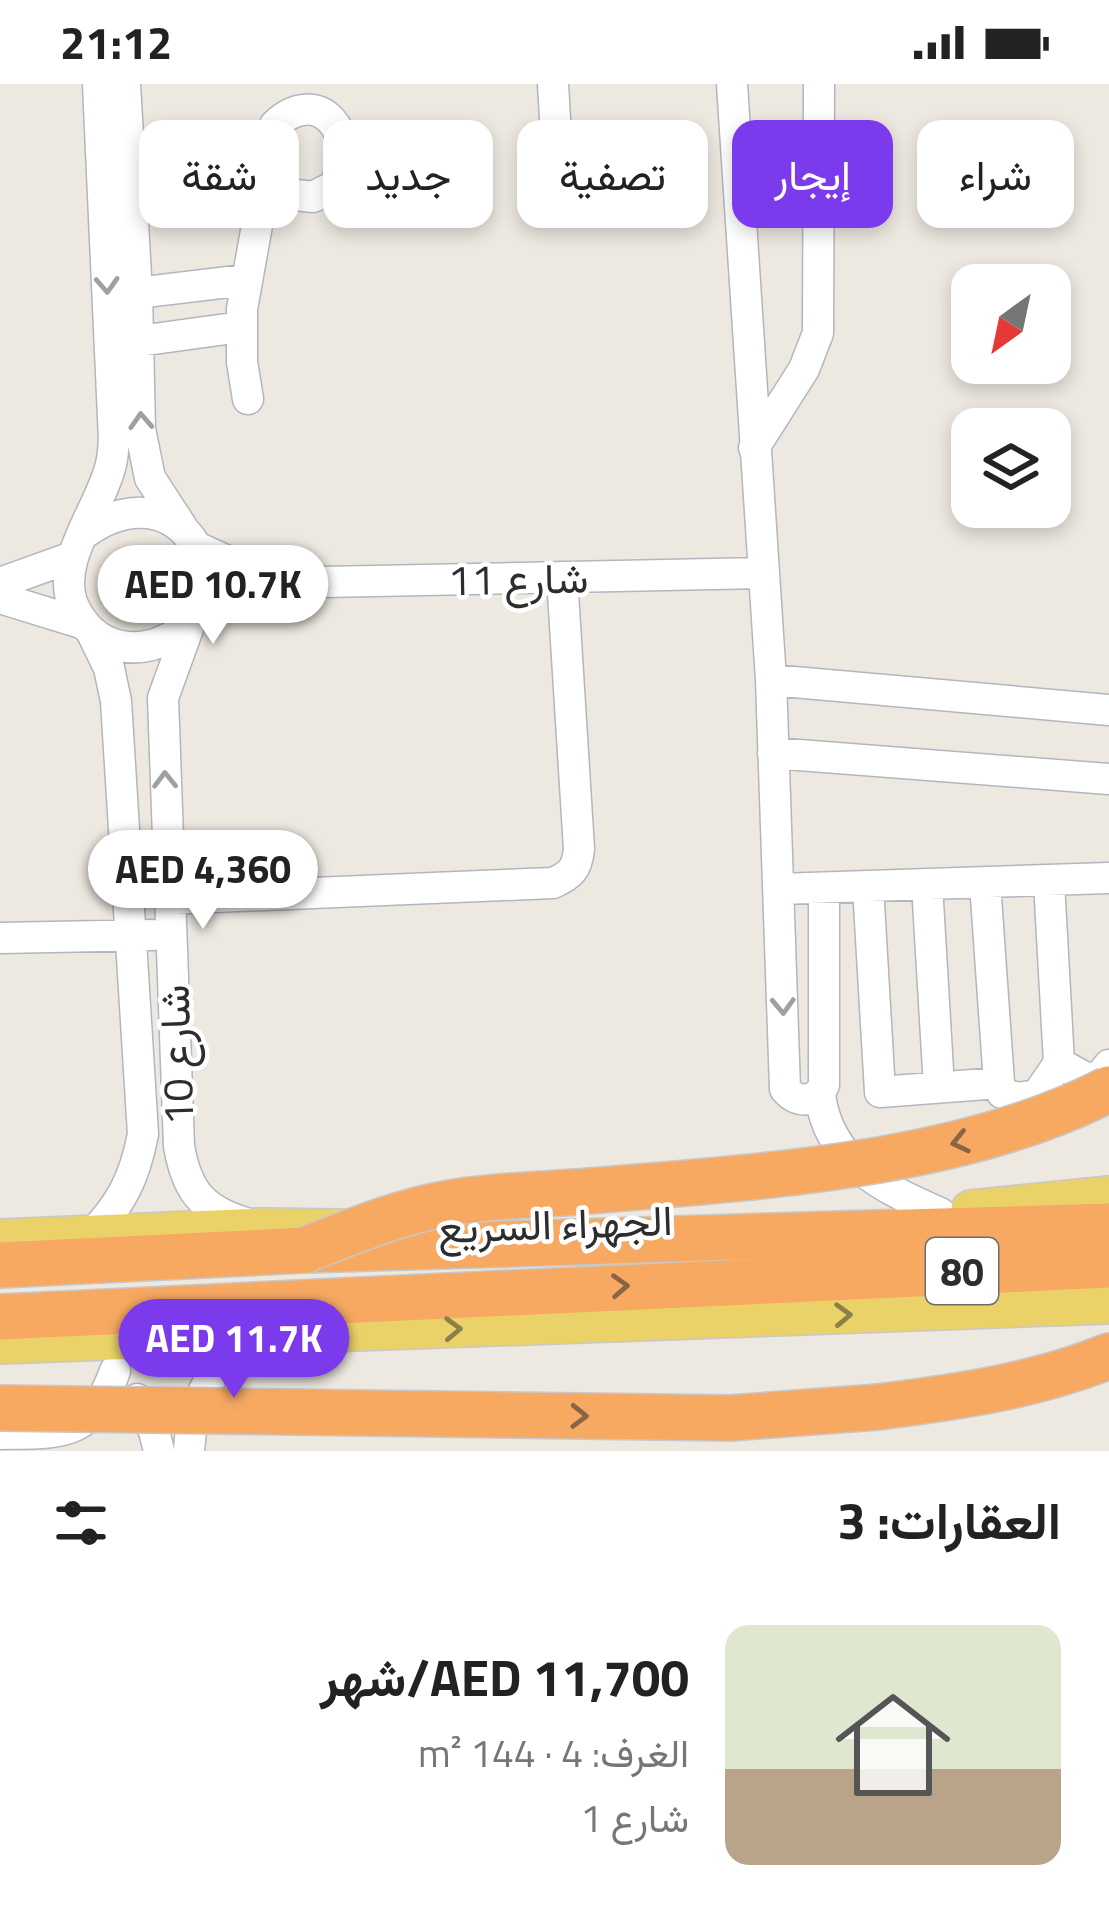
<!DOCTYPE html>
<html lang="ar">
<meta charset="utf-8">
<style>
:root{--surface:#fff;--page:#f6f6f6;--text:#222;--muted:#767676;--accent:#7c3aed}
body{margin:0;font-family:"Titillium Web",Vazirmatn,sans-serif;background:var(--page);color:var(--text);direction:rtl;height:100vh;display:flex;flex-direction:column;font-size:45px;white-space:nowrap}
*{box-sizing:border-box;margin:0}
p{font-size:39px;color:var(--muted)}
.icon{flex:none;width:66px;height:66px;fill:none;stroke:currentColor;stroke-width:2;stroke-linecap:round;stroke-linejoin:round}
.map{position:relative;height:1367px;overflow:hidden;direction:ltr}
.sheet{display:flex;flex-direction:column;background:var(--surface);flex:1}
.sheet>*{flex:none}
.guide{position:absolute;left:36px;top:36px;width:1038px;height:108px;direction:rtl;display:flex;gap:24px}
.needle{width:78px;rotate:213deg}
.fabs{position:absolute;left:951px;top:180px;display:grid;gap:24px}
.fabs a{display:grid;place-items:center;width:120px;height:120px;border-radius:24px;background:var(--surface);box-shadow:0 6px 18px #0003;font-size:60px}
.price{position:absolute;translate:-50% -102px;padding:0 27px;border-radius:42px;background:#fff;color:#222;font-size:39px;line-height:78px;filter:drop-shadow(0 3px 6px #0008)}
.price::after{content:'';position:absolute;left:50%;top:72px;width:36px;height:27px;margin-left:-18px;background:inherit;clip-path:polygon(0 0,100% 0,50% 100%)}
.price.active{background:var(--accent);color:#fff}
ul{padding:0;list-style:none}
li{display:flex;align-items:center;gap:36px;height:300px;padding:0 48px}
li span{display:grid;place-items:center;flex:none;width:336px;height:240px;border-radius:24px;color:#555}
li>.icon{margin-inline-start:auto}
span .icon{width:144px;height:144px;fill:#fffc;stroke-width:1}
li b{font-size:51px}
h2{display:flex;justify-content:space-between;align-items:center;height:144px;padding:0 48px;font-size:51px}
.pill{padding:0 42px;border-radius:24px;background:var(--surface);box-shadow:0 6px 18px #0003;font-size:42px;line-height:108px}
.pill.active{background:var(--accent);color:#fff}
.status{display:flex;justify-content:space-between;align-items:center;height:84px;padding:0 60px;background:var(--surface);direction:ltr}
.status svg{height:33px;fill:currentColor}
.map>svg:first-child{display:block}
.lines{fill:none;stroke-linecap:round;stroke-linejoin:round}
.minor-casing{stroke:#b3b6bf;stroke-width:33}
.major-casing{stroke:#c8c8c8;stroke-width:42}
.highway-casing{stroke:#c8c8c8;stroke-width:48}
.minor{stroke:#fff;stroke-width:30}
.major{stroke:#ebd268;stroke-width:39}
.highway{stroke:#f7a962;stroke-width:45}
.highway-bridge-casing{stroke:#c8c8c8;stroke-width:48;stroke-linecap:butt}
.highway-bridge{stroke:#f7a962;stroke-width:45}
.oneway{stroke:#a0a0a0}
.oneway2{stroke:#886545}
.oneway3{stroke:#8c804a}
.labels{text-anchor:middle;dominant-baseline:central;stroke-width:9;stroke-linejoin:round;paint-order:stroke}
.shield{fill:#fff;stroke:#6c6c6c;stroke-width:3}
.shield-label{font-size:39px;font-weight:bold;fill:#2d2d2d}
.street-label{font-size:42px;fill:#2d2d2d;stroke:#fff}
</style>
<div class="status"><b>21:12</b><svg viewBox="0 0 49 12"><path d="M0 12V9h3v3zM5 12V6h3v6zM10 12V3h3v9zM15 12V0h3v12zM26 1h20v11H26zM47 4h2v5h-2z"/></svg></div>
<div class="map">
<svg width="1109" height="1367" viewBox="0 0 1109 1367">
<rect width="100%" height="100%" fill="#ede8e0"/>
<g class="lines">
<!-- minor casing -->
<g class="minor-casing">
<path id="minor" d="M125,0L137,209L140,345L150,394L182,443
M553,0L556,52
M732,0L771,596L785,1005C797,1020 816,1019 824,1001V804
M137,209L245,196
M139,257L241,243
M248,315L242,278V225L275,41C317,0 362,48 334,102L313,113L263,107
M754,364L804,285L818,249L819,0
M85,449C122,422 169,418 196,462C244,540 115,610 74,523C54,480 99,426 110,384C113,375 113,365 114,356L98,0
M199,464L275,499
M0,499L72,473
M0,514L84,540
M196,531L275,499L761,489
M189,542L163,614L179,1062C187,1110 205,1128 252,1141
M771,596L1109,626
M773,669L1109,695
M985,799L999,999L1002,1009L1017,1014L1037,1011L1059,979L1049,798
M927,801L939,1003
M868,803L880,1008L999,999
M779,805L1109,794
M168,815L553,799C571,791 577,785 579,765L562,493
M0,854L152,851
M1059,979L1086,994L1099,993L1109,981
M820,1011C829,1079 883,1104 940,1129
M91,1151C121,1121 135,1093 143,1050L116,617L109,584L91,547
M137,1315L154,1347L159,1367
M0,1350C63,1349 91,1353 115,1287
M189,1367C191,1319 212,1282 248,1252"/>
</g>
<!-- major casing -->
<g class="major-casing">
<path id="major" d="M971,1126L1109,1112
M0,1155L263,1144L342,1145
M0,1260L1109,1220"/>
</g>
<!-- highway casing -->
<g class="highway-casing">
<path id="highway" d="M0,1181L305,1166L1109,1142
M0,1233L1109,1181
M878,1323C957,1313 1035,1302 1109,1272"/>
</g>
<!-- minor -->
<use href="#minor" class="minor"/>
<!-- major -->
<use href="#major" class="major"/>
<!-- highway -->
<use href="#highway" class="highway"/>
<!-- highway-bridge casing -->
<g class="highway-bridge-casing">
<path id="highway-bridge" d="M305,1166C351,1148 396,1129 444,1120C492,1111 542,1111 590,1107C756,1093 961,1082 1109,1005
M0,1324L730,1334L878,1323"/>
</g>
<!-- highway-bridge -->
<use href="#highway-bridge" class="highway-bridge"/>
</g>
<!-- one-way arrows -->
<defs><path id="oneway-chevron" d="M-2-3.5L2.5 0L-2 3.5" fill="none" stroke-width="1.6" stroke-linecap="round" stroke-linejoin="round" transform="scale(3)"/></defs>
<g class="oneway">
<use href="#oneway-chevron" transform="translate(107 201) rotate(87)"/>
<use href="#oneway-chevron" transform="translate(141 337) rotate(-93)"/>
<use href="#oneway-chevron" transform="translate(165 696) rotate(-91)"/>
<use href="#oneway-chevron" transform="translate(783 922) rotate(88)"/>
</g>
<g class="oneway2">
<use href="#oneway-chevron" transform="translate(960 1058) rotate(167)"/>
<use href="#oneway-chevron" transform="translate(620 1202) rotate(-3)"/>
<use href="#oneway-chevron" transform="translate(579 1332) rotate(1)"/>
</g>
<g class="oneway3">
<use href="#oneway-chevron" transform="translate(843 1231) rotate(-2)"/>
<use href="#oneway-chevron" transform="translate(453 1245) rotate(-2)"/>
</g>
<g class="labels">
<!-- shield labels -->
<rect class="shield" x="926" y="1154" width="72" height="66" rx="9"/>
<g class="shield-label">
<text x="962" y="1187">80</text>
</g>
<!-- street labels -->
<g class="street-label">
<text transform="translate(518 494) rotate(-1)">شارع 11</text>
<text transform="translate(175 971) rotate(-92)">شارع 10</text>
<text transform="translate(555 1139) rotate(-2)">الجهراء السريع</text>
</g>
</g>
</svg>
<div class="fabs">
<a><svg class="needle" viewBox="-14 -14 28 28"><path d="M0-13l5 13h-10z" fill="#e53935"/><path d="M0 13l5-13h-10z" fill="#767676"/></svg></a>
<a><svg class="icon" aria-label="layers" viewBox="0 0 24 24"><path d="M12 4l9 5-9 5-9-5zM3 14l9 5 9-5"/></svg></a>
</div>
<b class="price" style="left:213px;top:563px">AED 10.7K</b>
<b class="price" style="left:203px;top:848px">AED 4,360</b>
<b class="price active" style="left:234px;top:1317px">AED 11.7K</b>
<div class="guide">
<a class="pill">شراء</a>
<a class="pill active">إيجار</a>
<a class="pill">تصفية</a>
<a class="pill">جديد</a>
<a class="pill">شقة</a>
</div>
</div>
<section class="sheet">
<h2>العقارات: 3<svg class="icon" aria-label="filters" viewBox="0 0 24 24"><path d="M4 7h16M4 17h16"/><circle cx="9" cy="7" r="2"/><circle cx="15" cy="17" r="2"/></svg></h2>
<ul>
<li><span style="background:linear-gradient(#dfe7d0 60%,#b9a48a 0)"><svg class="icon" aria-label="home" viewBox="0 0 24 24"><path d="M3 11l9-7 9 7M6 9v11h12V9"/></svg></span><div><b>AED 11,700/شهر</b><p>الغرف: 4 · 144 m²</p><p>شارع 1</p></div></li>
</ul>
</section>
